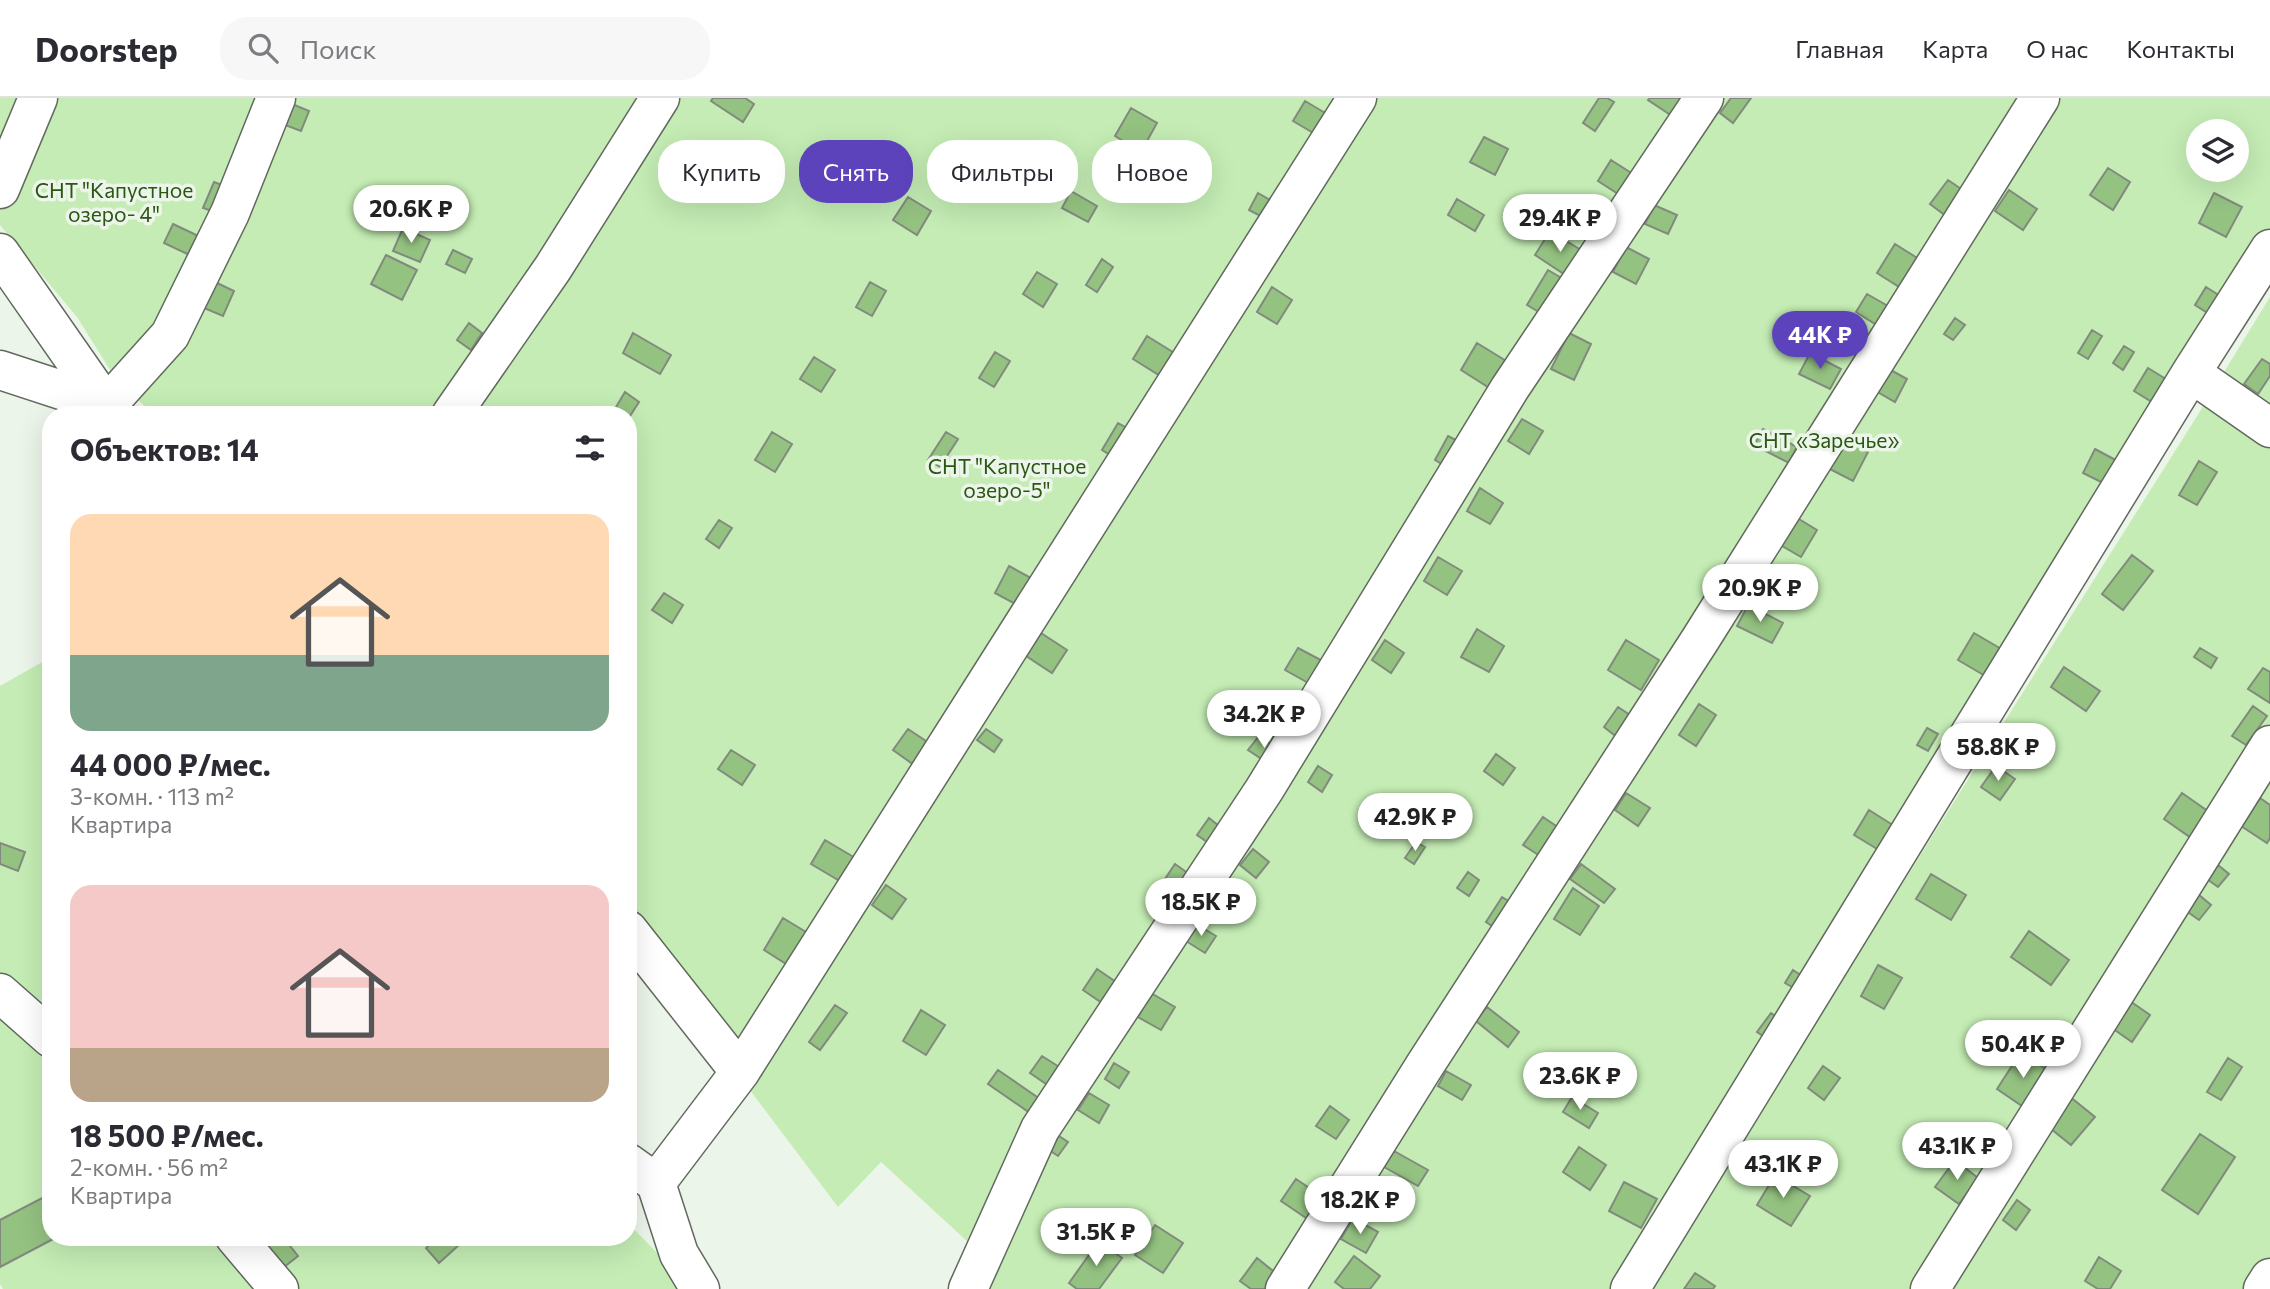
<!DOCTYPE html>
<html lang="ru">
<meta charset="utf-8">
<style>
:root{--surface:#fff;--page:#f7f7f7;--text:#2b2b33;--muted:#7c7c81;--line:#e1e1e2;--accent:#5c43bb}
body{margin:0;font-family:Commissioner,sans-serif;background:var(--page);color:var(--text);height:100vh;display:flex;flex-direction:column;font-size:26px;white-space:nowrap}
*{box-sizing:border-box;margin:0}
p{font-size:23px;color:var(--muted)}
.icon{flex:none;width:38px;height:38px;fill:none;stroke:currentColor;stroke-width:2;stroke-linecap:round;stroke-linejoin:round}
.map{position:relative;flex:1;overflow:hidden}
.panel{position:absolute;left:42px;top:308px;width:595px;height:840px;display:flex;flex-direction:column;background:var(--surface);border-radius:28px;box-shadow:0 7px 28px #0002}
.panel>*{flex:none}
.hud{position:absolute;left:658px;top:42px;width:665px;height:63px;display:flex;gap:14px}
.tools{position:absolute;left:2186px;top:21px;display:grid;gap:14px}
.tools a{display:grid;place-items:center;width:63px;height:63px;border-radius:50%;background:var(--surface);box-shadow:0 7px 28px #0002;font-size:35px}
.price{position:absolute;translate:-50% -60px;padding:0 16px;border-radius:24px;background:#fff;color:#222;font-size:23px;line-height:46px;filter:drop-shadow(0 2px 4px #0008)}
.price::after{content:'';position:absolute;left:50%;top:42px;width:21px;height:16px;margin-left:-10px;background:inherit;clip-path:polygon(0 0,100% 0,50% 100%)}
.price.selected{background:var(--accent);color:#fff}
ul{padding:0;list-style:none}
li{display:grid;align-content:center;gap:14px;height:371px;padding:0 28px}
li span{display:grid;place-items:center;height:217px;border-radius:21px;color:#555}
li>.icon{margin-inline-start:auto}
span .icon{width:126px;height:126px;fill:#fffc;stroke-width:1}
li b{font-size:30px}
h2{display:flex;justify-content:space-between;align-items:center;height:84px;padding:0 28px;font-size:30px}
.pill{padding:0 24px;border-radius:28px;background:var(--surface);box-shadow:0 7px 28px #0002;font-size:24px;line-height:63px}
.pill.selected{background:var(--accent);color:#fff}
header{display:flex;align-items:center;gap:42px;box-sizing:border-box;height:98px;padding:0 35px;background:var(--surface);border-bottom:2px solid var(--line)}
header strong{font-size:33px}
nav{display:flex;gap:38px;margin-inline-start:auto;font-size:24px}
.search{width:490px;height:63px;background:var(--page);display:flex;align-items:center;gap:18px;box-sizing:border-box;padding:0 24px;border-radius:28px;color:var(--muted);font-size:26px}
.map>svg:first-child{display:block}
.green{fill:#c4ecb4;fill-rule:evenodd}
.building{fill:#94c281;stroke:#828a7f;stroke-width:2}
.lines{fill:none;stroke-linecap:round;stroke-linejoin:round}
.minor-casing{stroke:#62695f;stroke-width:41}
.minor{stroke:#fff;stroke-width:38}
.labels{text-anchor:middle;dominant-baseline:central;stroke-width:7;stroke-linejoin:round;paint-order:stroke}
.park-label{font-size:21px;fill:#2b5614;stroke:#ecf5e9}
</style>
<header>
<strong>Doorstep</strong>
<div class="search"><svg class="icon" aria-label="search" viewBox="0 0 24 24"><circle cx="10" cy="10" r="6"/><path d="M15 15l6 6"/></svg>Поиск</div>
<nav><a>Главная</a><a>Карта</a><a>О нас</a><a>Контакты</a></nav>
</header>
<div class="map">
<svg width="2270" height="1191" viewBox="0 0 2270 1191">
<rect width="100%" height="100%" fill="#ecf5e9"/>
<!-- green -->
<path class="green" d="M0,0H266L176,223L117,283L77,219L0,127Z
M289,0H1685L1456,375L1048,990L968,1144L881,1064L838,1109L713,943L628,811V317H155L130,295Z
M1718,0H2270V151L1614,1191H985L1044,1047L1592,185ZM2198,33H2236V72H2198Z
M2270,199V1191H1647L2194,323Z
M51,559V1139H628V1125L664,1162L680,1191H3L0,1186V588Z"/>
<!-- building -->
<path class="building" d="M713,0H745L754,6L743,24L711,3Z
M1599,0H1607L1614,4L1595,33L1583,25Z
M1650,0H1689L1675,20L1648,2Z
M1731,0H1751L1733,25L1720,15Z
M285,3L309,13L301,33L277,24Z
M1305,3L1332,19L1320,39L1293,23Z
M1131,10L1157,25L1141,54L1115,38Z
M1484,39L1508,51L1495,77L1470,64Z
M1611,62L1636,78L1623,99L1598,83Z
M2108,70L2130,84L2113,112L2090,97Z
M1948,82L1964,93L1946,118L1930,106Z
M214,84L233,91L223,117L203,110Z
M2009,92L2037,111L2023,132L1995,113Z
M1071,93L1097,108L1088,124L1062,110Z
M1258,95L1277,106L1268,122L1249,112Z
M2214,95L2242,109L2226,139L2199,125Z
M908,99L931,113L917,137L893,122Z
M1457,101L1484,117L1475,133L1448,117Z
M1654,107L1677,117L1668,136L1645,126Z
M173,126L207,142L198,161L164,145Z
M403,130L430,142L420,164L393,153Z
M1550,133L1586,155L1570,180L1535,157Z
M1895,146L1922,163L1904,192L1877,175Z
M1626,149L1649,161L1636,186L1613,174Z
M453,152L472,161L465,175L446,166Z
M386,157L417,172L402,202L371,186Z
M1102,161L1113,169L1097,194L1086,187Z
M1548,172L1570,185L1549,220L1527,207Z
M1037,174L1057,186L1043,209L1023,196Z
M215,184L234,193L223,218L204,210Z
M870,184L886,193L872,218L856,209Z
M1272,189L1292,202L1277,226L1257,214Z
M2206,189L2228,203L2217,221L2195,207Z
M1867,196L1895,212L1883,231L1856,214Z
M1955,220L1965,227L1953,242L1944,236Z
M469,225L482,235L471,252L457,242Z
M2092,232L2102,238L2088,261L2078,255Z
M633,235L671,257L660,276L623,255Z
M1569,235L1591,246L1574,282L1551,271Z
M1147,238L1176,256L1162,279L1133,261Z
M1477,245L1516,269L1499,296L1461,272Z
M2124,248L2134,254L2123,272L2113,265Z
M995,254L1010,263L994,289L979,280Z
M1810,255L1841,271L1830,291L1799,276Z
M814,259L835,272L821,294L800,281Z
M2262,261L2270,266V278L2258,296L2244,286Z
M1887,270L1907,281L1895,304L1874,292Z
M2148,270L2174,286L2160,309L2134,293Z
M625,294L639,304L628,321V317H616L613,314Z
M1522,321L1543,333L1529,356L1508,343Z
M1118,325L1134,334L1118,362L1102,352Z
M1763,331L1797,349L1789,365L1754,347Z
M772,334L792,346L775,374L755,362Z
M946,334L958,341L940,369L928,362Z
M1448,338L1469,349L1455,374L1435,362Z
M1839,339L1868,354L1853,383L1824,368Z
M2095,351L2123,366L2111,389L2083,375Z
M2199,363L2217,374L2197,407L2179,397Z
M1480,390L1503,405L1490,426L1467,413Z
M1794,418L1817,432L1801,459L1777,445Z
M719,422L732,430L719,450L706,441Z
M2132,457L2153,473L2123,512L2102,496Z
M1438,459L1462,473L1447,497L1424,483Z
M1009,468L1040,485L1025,511L995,495Z
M664,495L683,507L672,525L652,512Z
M1748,507L1783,525L1772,545L1737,528Z
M1477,531L1504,548L1489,574L1461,559Z
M1041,535L1067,552L1052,575L1026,558Z
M1974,535L2003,552L1987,579L1958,562Z
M1385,542L1404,555L1391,575L1372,562Z
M1626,542L1659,562L1641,592L1608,572Z
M1298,550L1332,568L1319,591L1285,572Z
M2200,550L2217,560L2211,570L2194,559Z
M2064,569L2100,593L2086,613L2051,589Z
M2263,570L2270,574V605L2248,591Z
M1699,606L1716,617L1696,648L1679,637Z
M2253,608L2267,618L2246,647L2232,638Z
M1618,609L1633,619L1618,640L1604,629Z
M1927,630L1938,636L1928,653L1917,647Z
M908,631L929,645L914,667L893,652Z
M986,631L1002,642L994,654L977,642Z
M1259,638L1279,652L1269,666L1248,652Z
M731,652L755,667L742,687L718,671Z
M1496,656L1515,670L1503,687L1484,673Z
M1318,668L1332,677L1322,694L1308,684Z
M1996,668L2015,681L2000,702L1981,689Z
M1626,695L1650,710L1638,728L1615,712Z
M2182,695L2212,716L2194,742L2164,721Z
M2260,700L2270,707V740L2267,745L2241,728Z
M1869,712L1907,736L1892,760L1854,737Z
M1543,719L1565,734L1546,762L1523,747Z
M1209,720L1224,732L1213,748L1197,737Z
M825,742L862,764L848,788L811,766Z
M1416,744L1425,749L1414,766L1405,760Z
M0,745L25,754L18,773L0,766Z
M1253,751L1269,764L1256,780L1240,767Z
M1175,766L1196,781L1176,810L1155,796Z
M1581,766L1615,791L1604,805L1570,781Z
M2218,767L2229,776L2218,789L2207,781Z
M1468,774L1479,782L1469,798L1457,790Z
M1931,776L1966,797L1951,822L1916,801Z
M886,787L906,801L892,821L872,807Z
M1573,790L1599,808L1580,837L1554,821Z
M2198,796L2211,807L2199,822L2185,812Z
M1502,799L1515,807L1498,832L1486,824Z
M783,820L811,837L791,869L764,852Z
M1196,826L1216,838L1205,855L1186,843Z
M2029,833L2069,862L2051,887L2011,859Z
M1878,867L1902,880L1884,911L1861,898Z
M1097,871L1119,886L1105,907L1083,892Z
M1793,872L1810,883L1802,895L1785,885Z
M1151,895L1175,909L1161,932L1138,919Z
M2130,903L2150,917L2132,944L2112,930Z
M835,907L847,915L820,952L809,944Z
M1487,909L1519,934L1508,949L1476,923Z
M921,912L945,927L926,957L903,943Z
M1771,915L1783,923L1769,942L1757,934Z
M2021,954L2050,974L2025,1010L1997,991Z
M1042,958L1067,974L1055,992L1030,975Z
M2228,960L2242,969L2221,1002L2207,994Z
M1114,965L1129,974L1119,990L1105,981Z
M1823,968L1840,980L1824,1002L1808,990Z
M998,972L1040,1001L1030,1015L988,986Z
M1446,973L1471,987L1462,1002L1438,988Z
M1089,995L1109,1007L1099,1025L1078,1012Z
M2069,998L2095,1019L2071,1047L2045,1026Z
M1572,999L1598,1015L1589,1030L1563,1014Z
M1330,1008L1349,1022L1336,1041L1316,1028Z
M1053,1034L1068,1044L1058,1058L1043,1048Z
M2200,1036L2235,1059L2198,1116L2162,1092Z
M1579,1049L1606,1067L1590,1092L1563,1074Z
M1394,1053L1428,1072L1418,1088L1384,1069Z
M1955,1062L1978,1080L1959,1106L1935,1089Z
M1775,1077L1810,1098L1791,1128L1757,1107Z
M1296,1081L1333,1106L1318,1128L1281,1103Z
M1624,1084L1657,1101L1641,1130L1609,1113Z
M44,1099L51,1112V1139H57L0,1169V1122Z
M2017,1102L2030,1112L2016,1132L2003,1122Z
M1353,1120L1378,1134L1366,1155L1341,1141Z
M1155,1127L1183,1145L1163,1175L1135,1157Z
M269,1139H283L298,1158L279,1173L258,1148Z
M437,1139H452L459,1147L439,1165L426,1150Z
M1099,1143L1122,1160L1099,1191H1077L1069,1185Z
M1354,1158L1380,1178L1370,1191H1344L1335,1184Z
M2099,1159L2121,1173L2110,1191H2098L2085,1183Z
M1257,1160L1283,1181L1275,1191H1251L1240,1183Z
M1695,1175L1715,1188L1713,1191H1684Z"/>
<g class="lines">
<!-- minor casing -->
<g class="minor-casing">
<path id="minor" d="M0,91L38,0
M0,155L113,317
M0,272L107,307
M2191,275L2270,330
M107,307L170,237L230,115L276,0
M451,317L553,170L660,0
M628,832L740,974
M0,895L51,940
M628,1065L656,1085L679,1156L700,1191
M656,1085L740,974L1357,0
M235,1139L279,1191
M968,1191L1040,1031L1264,692L1510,290L1704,0
M1285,1191L1425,967L1700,542L2040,0
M1630,1191L2191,275L2270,151
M1930,1191L2270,647
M2263,1191L2270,1180"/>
</g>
<!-- minor -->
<use href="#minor" class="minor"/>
</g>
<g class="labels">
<!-- park labels -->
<g class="park-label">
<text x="114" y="91">СНТ "Капустное<tspan x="114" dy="24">озеро- 4"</tspan></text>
<text x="1824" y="341">СНТ «Заречье»</text>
<text x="1007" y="367">СНТ "Капустное<tspan x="1007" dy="24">озеро-5"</tspan></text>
</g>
</g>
</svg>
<div class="tools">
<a><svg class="icon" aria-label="layers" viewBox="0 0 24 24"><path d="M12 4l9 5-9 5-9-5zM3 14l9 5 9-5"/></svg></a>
</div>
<b class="price" style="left:411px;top:147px">20.6K ₽</b>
<b class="price" style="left:1560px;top:156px">29.4K ₽</b>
<b class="price selected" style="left:1820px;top:273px">44K ₽</b>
<b class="price" style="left:1760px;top:526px">20.9K ₽</b>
<b class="price" style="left:1264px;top:652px">34.2K ₽</b>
<b class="price" style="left:1998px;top:685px">58.8K ₽</b>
<b class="price" style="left:1415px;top:755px">42.9K ₽</b>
<b class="price" style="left:1201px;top:840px">18.5K ₽</b>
<b class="price" style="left:2023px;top:982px">50.4K ₽</b>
<b class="price" style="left:1580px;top:1014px">23.6K ₽</b>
<b class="price" style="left:1957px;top:1084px">43.1K ₽</b>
<b class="price" style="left:1783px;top:1102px">43.1K ₽</b>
<b class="price" style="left:1360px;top:1138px">18.2K ₽</b>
<b class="price" style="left:1096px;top:1170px">31.5K ₽</b>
<div class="hud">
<a class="pill">Купить</a>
<a class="pill selected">Снять</a>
<a class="pill">Фильтры</a>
<a class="pill">Новое</a>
</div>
<section class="panel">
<h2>Объектов: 14<svg class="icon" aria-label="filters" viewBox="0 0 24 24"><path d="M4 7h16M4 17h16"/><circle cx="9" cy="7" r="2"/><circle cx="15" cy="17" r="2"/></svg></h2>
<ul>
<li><span style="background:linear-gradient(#ffd9b3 65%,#7fa58c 0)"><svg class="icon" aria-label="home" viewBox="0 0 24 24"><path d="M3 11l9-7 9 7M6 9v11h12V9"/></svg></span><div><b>44 000 ₽/мес.</b><p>3-комн. · 113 m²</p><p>Квартира</p></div></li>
<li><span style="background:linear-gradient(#f6c9c9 75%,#b9a48a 0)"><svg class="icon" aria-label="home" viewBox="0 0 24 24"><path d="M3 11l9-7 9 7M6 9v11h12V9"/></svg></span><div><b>18 500 ₽/мес.</b><p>2-комн. · 56 m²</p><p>Квартира</p></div></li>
</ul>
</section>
</div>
